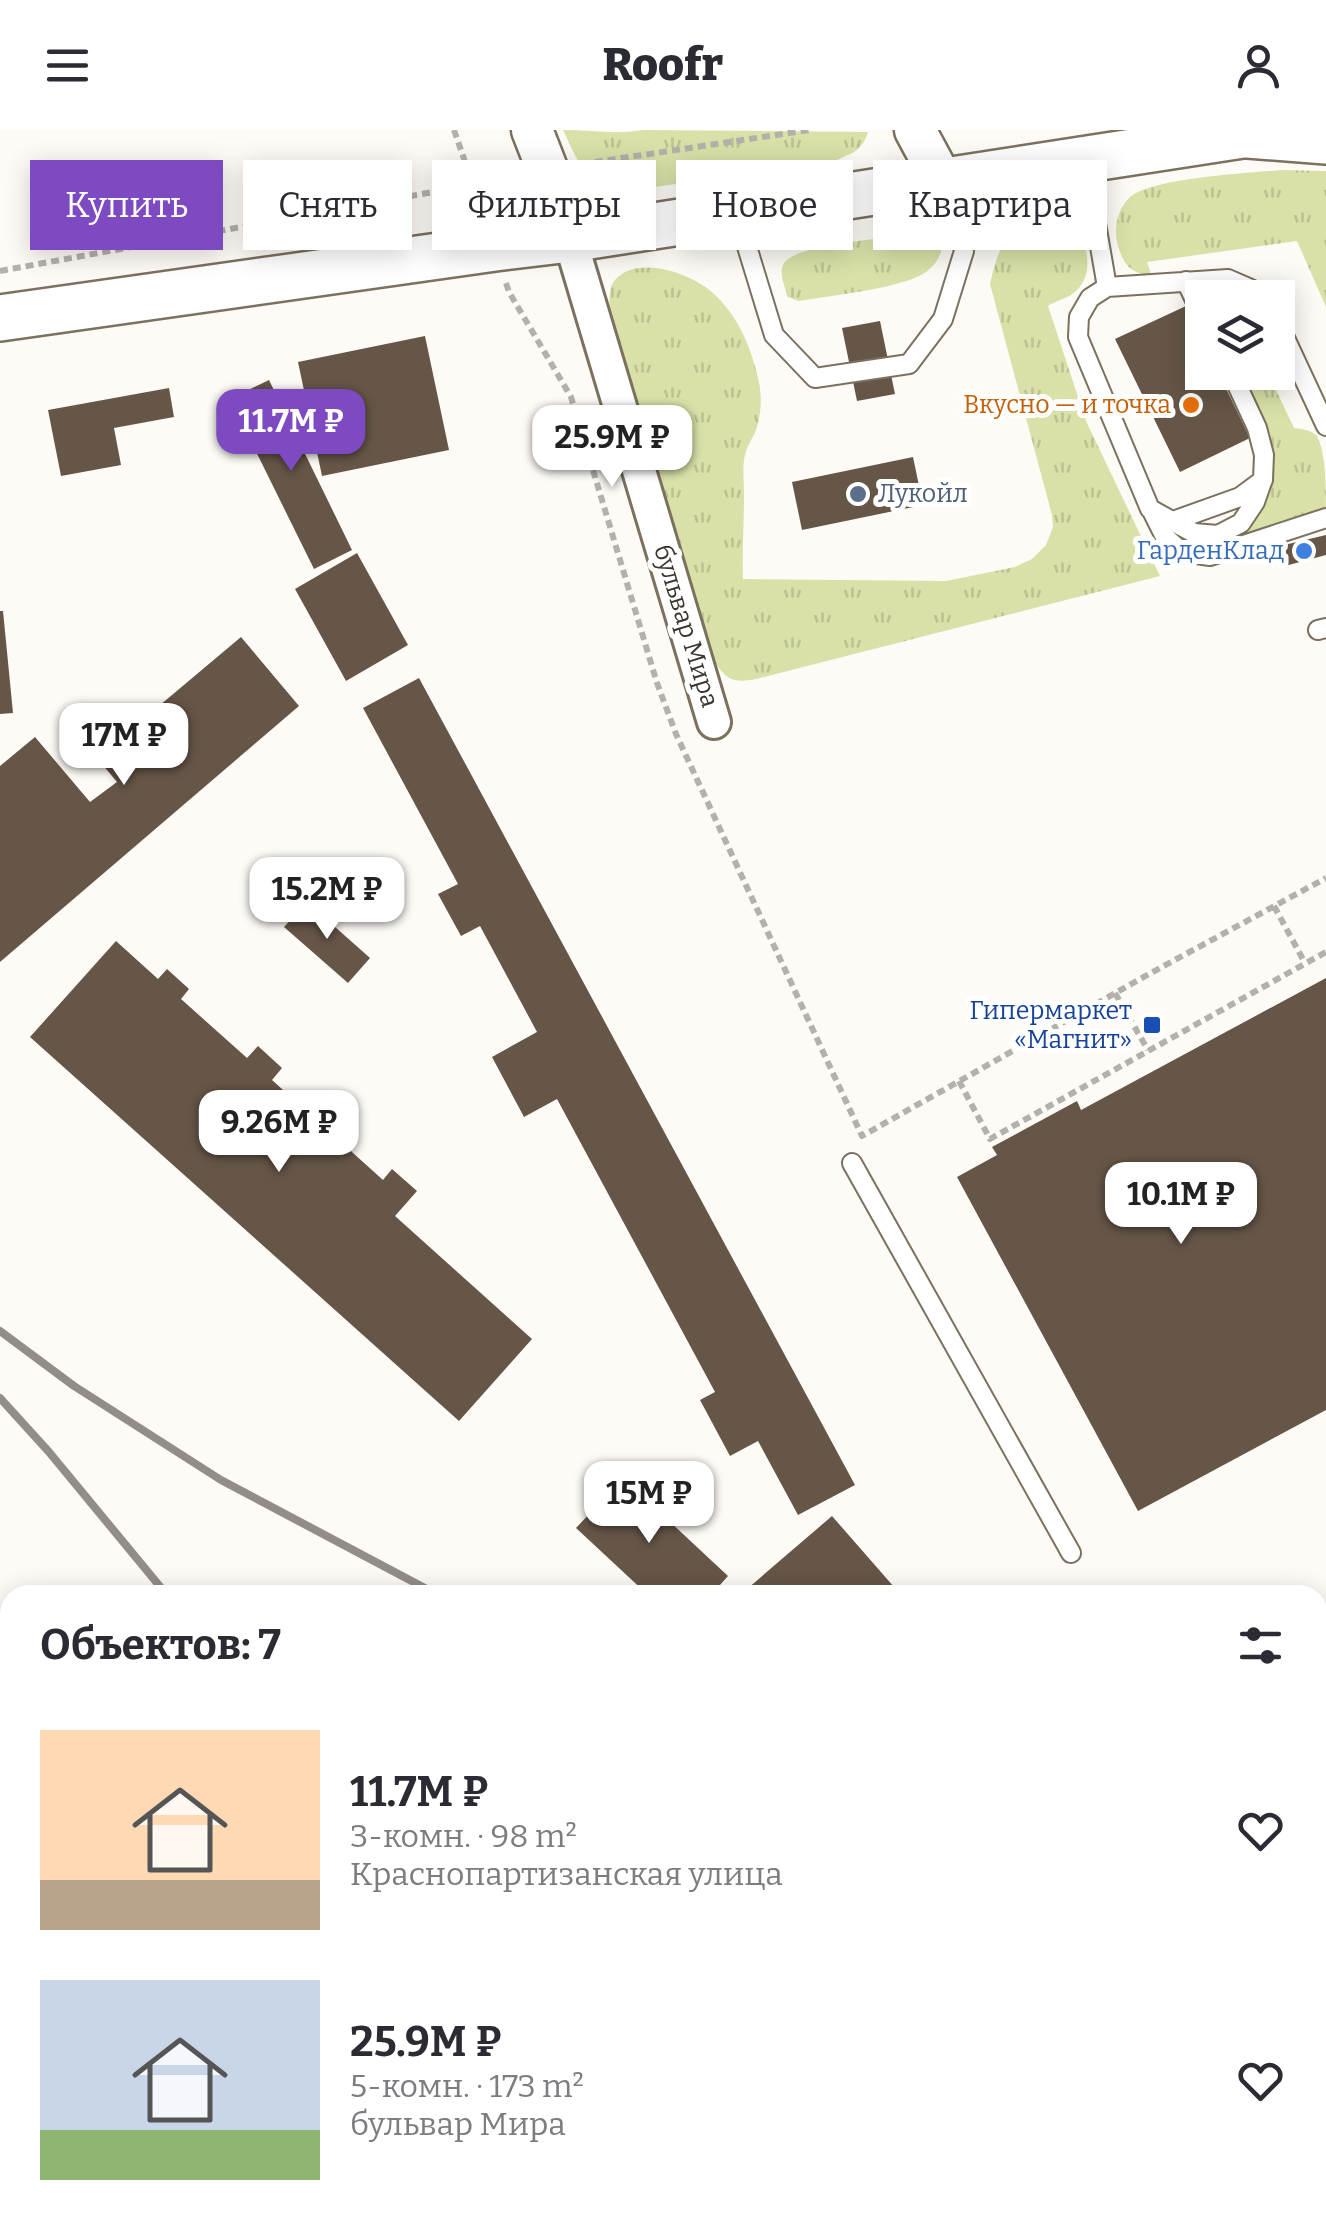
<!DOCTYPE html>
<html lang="ru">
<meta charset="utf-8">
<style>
:root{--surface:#fff;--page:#f7f7f7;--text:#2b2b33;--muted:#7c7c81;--accent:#7d4ac2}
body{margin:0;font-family:Bitter,serif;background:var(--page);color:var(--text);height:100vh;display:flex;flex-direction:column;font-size:38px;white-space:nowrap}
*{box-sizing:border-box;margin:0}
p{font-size:32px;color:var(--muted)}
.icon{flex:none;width:55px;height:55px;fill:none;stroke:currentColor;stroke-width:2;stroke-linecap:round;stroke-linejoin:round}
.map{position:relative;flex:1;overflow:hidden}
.panel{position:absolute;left:0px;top:1455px;width:1328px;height:640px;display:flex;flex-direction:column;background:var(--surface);border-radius:30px 30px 0 0;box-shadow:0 5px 25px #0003}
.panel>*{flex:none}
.hud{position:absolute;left:30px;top:30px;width:1268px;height:90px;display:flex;gap:20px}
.buttons{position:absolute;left:1185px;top:150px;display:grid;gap:20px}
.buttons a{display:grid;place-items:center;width:110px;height:110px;border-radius:0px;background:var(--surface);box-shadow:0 5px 25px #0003;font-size:50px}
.price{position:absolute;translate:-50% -85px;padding:0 22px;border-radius:20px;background:#fff;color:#222;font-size:32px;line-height:65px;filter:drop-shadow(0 2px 5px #0008)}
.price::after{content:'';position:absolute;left:50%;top:60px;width:30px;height:22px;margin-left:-15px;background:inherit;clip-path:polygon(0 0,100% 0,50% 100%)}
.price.active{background:var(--accent);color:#fff}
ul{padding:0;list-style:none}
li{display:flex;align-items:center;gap:30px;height:250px;padding:0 40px}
li span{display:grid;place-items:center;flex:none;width:280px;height:200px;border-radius:0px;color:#555}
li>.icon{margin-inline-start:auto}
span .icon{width:120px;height:120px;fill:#fffc;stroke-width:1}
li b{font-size:42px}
h2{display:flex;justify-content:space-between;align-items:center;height:120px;padding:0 40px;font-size:42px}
.pill{padding:0 35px;border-radius:0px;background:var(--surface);box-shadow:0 5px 25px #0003;font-size:35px;line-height:90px}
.pill.active{background:var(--accent);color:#fff}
header{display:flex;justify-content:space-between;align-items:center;height:130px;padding:0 40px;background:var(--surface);font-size:45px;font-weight:800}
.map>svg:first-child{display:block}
.grass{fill:url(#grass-tufts)}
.building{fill:#665648}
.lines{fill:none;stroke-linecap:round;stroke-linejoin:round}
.service-casing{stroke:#7b715e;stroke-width:22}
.minor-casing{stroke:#7b715e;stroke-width:38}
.tertiary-casing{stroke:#7b715e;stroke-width:45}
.secondary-casing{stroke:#7b715e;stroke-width:50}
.path{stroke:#b4b0aa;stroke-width:6;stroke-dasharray:8 5;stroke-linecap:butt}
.service{stroke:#fff;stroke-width:18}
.minor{stroke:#fff;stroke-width:32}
.tertiary{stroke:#fff;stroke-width:40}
.secondary{stroke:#fff;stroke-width:45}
.rail{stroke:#928e87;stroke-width:8}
.food-dot{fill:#e8710a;stroke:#fff;stroke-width:4}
.service-dot{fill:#5c6f8a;stroke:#fff;stroke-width:4}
.shop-dot{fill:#3f7fe0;stroke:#fff;stroke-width:4}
.transit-dot{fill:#1a4fb4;stroke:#fff;stroke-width:4}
.labels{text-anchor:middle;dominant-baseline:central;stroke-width:10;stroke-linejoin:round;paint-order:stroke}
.food-label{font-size:25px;fill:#c56008;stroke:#fff;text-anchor:end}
.service-label{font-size:25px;fill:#4e5e75;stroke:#fff;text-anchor:start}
.shop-label{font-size:25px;fill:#366cbe;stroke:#fff;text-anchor:end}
.street-label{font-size:25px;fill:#3a352d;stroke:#fff}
.transit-label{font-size:25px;fill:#164399;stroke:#fff;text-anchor:end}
</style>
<header><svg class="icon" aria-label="menu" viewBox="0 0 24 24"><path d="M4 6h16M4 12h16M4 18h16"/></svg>Roofr<svg class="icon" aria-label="person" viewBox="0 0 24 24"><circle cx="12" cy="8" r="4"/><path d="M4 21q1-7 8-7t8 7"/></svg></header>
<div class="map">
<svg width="1326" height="2095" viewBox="0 0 1326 2095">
<defs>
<pattern id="grass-tufts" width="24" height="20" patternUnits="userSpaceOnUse" patternTransform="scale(2.5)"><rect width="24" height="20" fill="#d9e1a8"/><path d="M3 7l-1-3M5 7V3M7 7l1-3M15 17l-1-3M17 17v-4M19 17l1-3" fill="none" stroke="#bbc291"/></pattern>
</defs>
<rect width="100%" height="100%" fill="#fefbf7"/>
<!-- grass -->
<path class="grass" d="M563,0C590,0 616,5 643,0L868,2C862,21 854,22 837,30L622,62C586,55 577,30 563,0Z
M1281,40L1326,41V177L1297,111L1147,132L1152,146C1133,143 1125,138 1119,119C1113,103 1116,81 1129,68C1149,48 1250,43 1281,40Z
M1048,77L1079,95C1087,119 1096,148 1071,165C1064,169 1054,172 1048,176L1086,291L1160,446L760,548C733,554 726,551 712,527L610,187C610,176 607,159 615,150C638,124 693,144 714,164C736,184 750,214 757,244C762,261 762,280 757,297C754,307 747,315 745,325C742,337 744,352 744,364C744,392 742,421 743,449L946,451L1015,437L1032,429L1046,415L1053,397L1052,385L990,154C998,118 1010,88 1048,77Z
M891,107H932L942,116C941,127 935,135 926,142C904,158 829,166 799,171L788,167C785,157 779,145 783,135C790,116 870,110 891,107Z
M1239,243H1268L1294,298C1302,299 1311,300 1317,306C1326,323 1326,357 1326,378L1308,389L1244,406C1291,335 1269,314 1239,243Z"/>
<!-- building -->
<path class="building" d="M1186,176L1202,210V242H1218L1250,308L1180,342L1115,209Z
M880,191L895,264L857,271L842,198Z
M425,206L449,320L322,346L298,232Z
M269,250L352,420L314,439L230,269Z
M169,258L174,287L114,298L121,335L61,346L48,280Z
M913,327L923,375L802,400L792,352Z
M1326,405V425L1285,436L1280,416Z
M357,423L408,515L346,551L295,459Z
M0,481H3L13,583L0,584Z
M241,507L299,576L0,832V636L35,607L90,672L117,652L97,628Z
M419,548L855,1355L798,1385L758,1311L730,1326L700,1270L715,1262L557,969L524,987L492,927L537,902L480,796L461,806L438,764L458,754L363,578Z
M307,772L370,828L348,853L284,797Z
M116,811L158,849L167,839L189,859L181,869L247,928L258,916L282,938L272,950L383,1050L392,1039L417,1061L395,1086L532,1209L459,1291L30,907Z
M1326,848V1280L1138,1381L957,1047L997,1025L992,1017L1077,971L1081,980Z
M623,1348L728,1446L711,1465H648L576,1398Z
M832,1386L901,1465H740Z
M1326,1862V2095H1280L1274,2085H1318V1867Z"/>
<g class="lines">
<!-- service casing -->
<g class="service-casing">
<path id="service" d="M1085,30L1107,157
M737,84L774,205L815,248L909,234L943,189L964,121L943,53
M1186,151L1202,185
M1278,193L1326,296
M1231,242L1257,298L1264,325L1263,349L1255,372L1241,393L1218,405L1194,403L1150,379L1078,207L1079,187L1090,168L1107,157L1228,149L1251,159L1260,168
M1151,379L1165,407L1182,422L1210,426L1326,388
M1173,391L1240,367L1263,350
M1318,500L1326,498
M852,1033L1071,1423"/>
</g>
<!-- minor casing -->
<g class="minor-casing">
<path id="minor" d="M570,109L714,592"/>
</g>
<!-- tertiary casing -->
<g class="tertiary-casing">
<path id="tertiary" d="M532,0L548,41L570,109
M915,0L943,52"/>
</g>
<!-- secondary casing -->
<g class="secondary-casing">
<path id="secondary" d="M1248,5L1326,11
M0,188L495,118L570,109L1275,0"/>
</g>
<!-- path -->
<path class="path" d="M454,0L483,84
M582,34L810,0
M0,141L515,47
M506,153L509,162L571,267L657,553L676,604L862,1006L1149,844L1326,748
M1274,776L1305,833
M1115,863L1148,920
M959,951L990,1009L1326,822"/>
<!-- service -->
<use href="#service" class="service"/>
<!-- minor -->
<use href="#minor" class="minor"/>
<!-- tertiary -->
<use href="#tertiary" class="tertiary"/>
<!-- secondary -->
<use href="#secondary" class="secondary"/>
<!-- rail -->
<path class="rail" d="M0,1201L74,1256L221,1350L438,1465
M0,1268L49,1322L167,1465
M422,2085L426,2095
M463,2085L467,2095
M604,2085L611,2095
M1224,2085L1230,2095"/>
</g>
<!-- markers -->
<circle class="food-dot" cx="1191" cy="275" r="10"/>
<circle class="service-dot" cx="858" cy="364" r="10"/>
<circle class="shop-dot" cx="1304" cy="421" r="10"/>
<rect class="transit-dot" x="1142" y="885" width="20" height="20" rx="5"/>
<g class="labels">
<!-- food labels -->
<g class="food-label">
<text x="1171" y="275">Вкусно — и точка</text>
</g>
<!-- service labels -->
<g class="service-label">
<text x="878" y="364">Лукойл</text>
</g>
<!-- shop labels -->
<g class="shop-label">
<text x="1284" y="421">ГарденКлад</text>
</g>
<!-- street labels -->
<g class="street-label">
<text transform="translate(686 496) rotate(73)">бульвар Мира</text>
</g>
<!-- transit labels -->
<g class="transit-label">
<text x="1132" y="881">Гипермаркет<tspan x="1132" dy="29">«Магнит»</tspan></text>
</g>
</g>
</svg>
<div class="buttons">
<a><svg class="icon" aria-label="layers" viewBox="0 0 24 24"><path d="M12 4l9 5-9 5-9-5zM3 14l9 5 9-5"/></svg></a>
</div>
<b class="price active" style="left:291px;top:344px">11.7M ₽</b>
<b class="price" style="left:612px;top:360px">25.9M ₽</b>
<b class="price" style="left:124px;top:658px">17M ₽</b>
<b class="price" style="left:327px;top:812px">15.2M ₽</b>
<b class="price" style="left:279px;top:1045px">9.26M ₽</b>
<b class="price" style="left:1181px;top:1117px">10.1M ₽</b>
<b class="price" style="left:649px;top:1416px">15M ₽</b>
<div class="hud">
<a class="pill active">Купить</a>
<a class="pill">Снять</a>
<a class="pill">Фильтры</a>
<a class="pill">Новое</a>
<a class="pill">Квартира</a>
</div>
<section class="panel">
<h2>Объектов: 7<svg class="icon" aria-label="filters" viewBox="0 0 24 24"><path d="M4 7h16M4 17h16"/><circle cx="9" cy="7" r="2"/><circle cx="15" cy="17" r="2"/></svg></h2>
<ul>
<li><span style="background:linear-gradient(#ffd9b3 75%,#b9a48a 0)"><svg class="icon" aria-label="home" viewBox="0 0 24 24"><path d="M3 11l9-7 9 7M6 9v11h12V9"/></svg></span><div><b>11.7M ₽</b><p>3-комн. · 98 m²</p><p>Краснопартизанская улица</p></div><svg class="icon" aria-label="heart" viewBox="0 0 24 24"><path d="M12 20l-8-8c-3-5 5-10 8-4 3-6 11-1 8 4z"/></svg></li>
<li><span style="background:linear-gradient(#c9d6e8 75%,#8fb573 0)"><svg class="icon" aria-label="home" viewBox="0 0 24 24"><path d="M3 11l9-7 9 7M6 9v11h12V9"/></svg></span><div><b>25.9M ₽</b><p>5-комн. · 173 m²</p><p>бульвар Мира</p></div><svg class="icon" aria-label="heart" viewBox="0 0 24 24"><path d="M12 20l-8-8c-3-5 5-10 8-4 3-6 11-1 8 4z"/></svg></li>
</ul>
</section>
</div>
